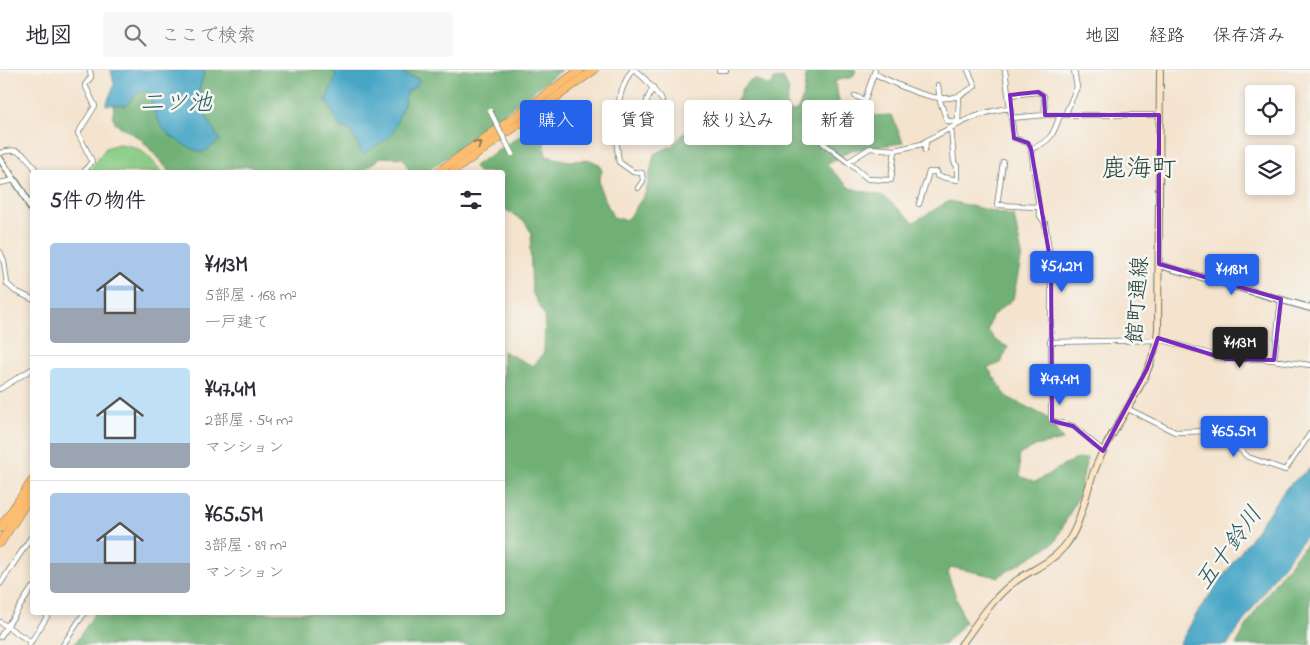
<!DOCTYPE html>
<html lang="ja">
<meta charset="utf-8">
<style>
:root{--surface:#fff;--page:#f7f7f7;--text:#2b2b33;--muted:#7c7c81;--line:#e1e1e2;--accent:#2563eb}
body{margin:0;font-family:"Indie Flower","Klee One",sans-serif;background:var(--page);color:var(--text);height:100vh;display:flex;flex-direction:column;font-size:19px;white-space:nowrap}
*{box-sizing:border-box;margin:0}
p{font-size:16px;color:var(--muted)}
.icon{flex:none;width:28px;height:28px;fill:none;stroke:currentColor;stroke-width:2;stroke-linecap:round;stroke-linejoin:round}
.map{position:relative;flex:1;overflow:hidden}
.panel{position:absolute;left:30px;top:100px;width:475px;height:445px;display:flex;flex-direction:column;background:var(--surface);border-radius:5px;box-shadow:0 2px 8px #0003}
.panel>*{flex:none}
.guide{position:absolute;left:520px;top:30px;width:475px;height:45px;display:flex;gap:10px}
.controls{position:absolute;left:1245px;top:15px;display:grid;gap:10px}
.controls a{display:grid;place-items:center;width:50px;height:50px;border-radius:5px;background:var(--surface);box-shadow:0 2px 8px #0003;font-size:25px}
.price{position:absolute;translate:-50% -42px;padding:0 11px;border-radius:5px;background:var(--accent);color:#fff;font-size:16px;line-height:32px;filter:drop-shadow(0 1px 2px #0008)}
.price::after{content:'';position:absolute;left:50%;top:30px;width:15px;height:11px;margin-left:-8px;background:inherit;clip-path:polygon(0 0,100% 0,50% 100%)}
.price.selected{background:#222;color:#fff}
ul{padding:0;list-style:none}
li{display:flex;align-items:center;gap:15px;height:125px;padding:0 20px}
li+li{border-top:1px solid var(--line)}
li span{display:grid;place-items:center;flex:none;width:140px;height:100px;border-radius:5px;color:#555}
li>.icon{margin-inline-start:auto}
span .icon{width:60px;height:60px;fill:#fffc;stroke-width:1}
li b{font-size:21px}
h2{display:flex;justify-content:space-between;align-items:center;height:60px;padding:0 20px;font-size:21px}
.tag{padding:0 18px;border-radius:5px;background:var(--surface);box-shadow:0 2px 8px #0003;font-size:18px;line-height:45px}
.tag.selected{background:var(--accent);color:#fff}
header{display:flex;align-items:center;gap:30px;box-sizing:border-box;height:70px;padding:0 25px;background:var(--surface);border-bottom:1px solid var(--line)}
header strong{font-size:24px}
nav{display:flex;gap:28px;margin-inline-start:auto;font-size:18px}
.search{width:350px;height:45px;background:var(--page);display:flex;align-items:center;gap:12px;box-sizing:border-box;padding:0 18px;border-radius:5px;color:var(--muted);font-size:19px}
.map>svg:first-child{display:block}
.green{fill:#8acd87;stroke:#54855e}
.forest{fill:#6fb074;stroke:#477654}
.water{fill:#47a6c6;stroke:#33727d}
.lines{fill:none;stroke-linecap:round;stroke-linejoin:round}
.minor-casing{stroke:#6a776a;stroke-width:6}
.tertiary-casing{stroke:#6a776a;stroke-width:8}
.secondary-casing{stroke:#6a776a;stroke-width:8}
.trunk-casing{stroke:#6a776a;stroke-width:9}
.minor{stroke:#fff;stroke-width:4.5}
.tertiary{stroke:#fff;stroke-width:5.5}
.secondary{stroke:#fee5c5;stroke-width:6}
.trunk{stroke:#fcbd6f;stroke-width:8}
.minor-bridge-casing{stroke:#6a776a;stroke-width:6;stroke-linecap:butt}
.minor-bridge{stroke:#fff;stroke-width:4.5}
.oneway{stroke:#82774f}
.marked{fill:none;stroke:#7b2cbf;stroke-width:4;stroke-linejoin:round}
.labels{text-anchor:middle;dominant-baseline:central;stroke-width:5;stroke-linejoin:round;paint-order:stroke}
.street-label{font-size:22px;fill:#1f3d34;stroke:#f6f6f2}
.water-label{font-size:24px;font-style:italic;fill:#2b5c60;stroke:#f6f6f2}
.quarter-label{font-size:25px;fill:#1f3d34;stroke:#f6f6f2}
</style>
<header>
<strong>地図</strong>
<div class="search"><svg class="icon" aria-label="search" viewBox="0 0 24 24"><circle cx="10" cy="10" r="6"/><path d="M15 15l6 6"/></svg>ここで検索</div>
<nav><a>地図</a><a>経路</a><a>保存済み</a></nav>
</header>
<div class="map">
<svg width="1310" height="575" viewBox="0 0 1310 575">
<rect width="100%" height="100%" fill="#f6f6f2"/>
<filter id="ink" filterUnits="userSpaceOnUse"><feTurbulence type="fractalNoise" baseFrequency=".02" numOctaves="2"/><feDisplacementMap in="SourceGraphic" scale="10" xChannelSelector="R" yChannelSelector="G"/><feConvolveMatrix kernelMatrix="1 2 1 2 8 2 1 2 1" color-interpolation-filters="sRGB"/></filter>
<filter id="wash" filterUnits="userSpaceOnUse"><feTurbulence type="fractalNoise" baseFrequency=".0096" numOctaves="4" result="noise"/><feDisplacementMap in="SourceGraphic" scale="20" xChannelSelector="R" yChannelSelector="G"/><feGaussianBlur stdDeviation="1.12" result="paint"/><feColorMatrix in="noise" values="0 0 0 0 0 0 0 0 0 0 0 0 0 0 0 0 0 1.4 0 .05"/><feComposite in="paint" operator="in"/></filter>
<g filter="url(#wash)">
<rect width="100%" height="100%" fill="#f4e3cd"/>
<!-- green -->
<path class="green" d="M118,74C142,76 147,85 162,102H88L106,78Z"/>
<!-- forest -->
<path class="forest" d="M205,0H333L336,7L326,30L341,58L345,57L352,62L363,84L403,37L408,21L415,17L417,8L395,0H561L427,102H410L403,88L381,87L361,102H254L251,96L225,99L224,102H170L141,69L116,54L113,47L114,34L127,35C133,27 139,17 150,23C154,53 175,72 202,83L212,57L204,42L199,20Z
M807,0H856L853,7L835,11L841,41L868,46L892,45L903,73L851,80L827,95L850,118L883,126L914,152L949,131L1014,146L1022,185L1013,229L992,246L988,260L995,270L1008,277L1001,293L988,298L1007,327L1047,347L1063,370L1035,376L1019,385L1020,406L1035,412L1073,390L1087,388L1079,425L1055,472L998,507L950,497L948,505L965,552L944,575H74L95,543L502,542L503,281L533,296L544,282L545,247L532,222L530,177L532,164L525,152L503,138L502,102H478L474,96L541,52L546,86L569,91L590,90L599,94L602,101L599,110L601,121L613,147L625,150L631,145L646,122L654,84L672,76L686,61H705L713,58L739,28L742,18L748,12L755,9L769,16L772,15L774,9L783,8L789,19L786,37L791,42L797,41L803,28Z
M1310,469V575H1236C1255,537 1283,502 1310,469Z"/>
<!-- water -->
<path class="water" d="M111,0H205L199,20L204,42L220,71L202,83C169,69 155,59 150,23C139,17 133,27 127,35H106L114,15Z
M333,0H395L420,10L415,17L408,21L393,63L389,68L363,84L351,62L345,57L341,58L326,30L336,7Z
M1310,398V461L1277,503L1227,575H1179L1197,543L1287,417Z"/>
</g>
<g filter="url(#ink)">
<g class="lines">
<!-- minor casing -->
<g class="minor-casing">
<path id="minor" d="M632,0C614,26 614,61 619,92L633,102L642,103L643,111L638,118
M635,0L646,10L662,30
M719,0H726
M1005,0L1014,68L1028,73L1031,79L1040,146L1045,153L1051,194V348L1052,351L1073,356L1103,381
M875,4C897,14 934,35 958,26C964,24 970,19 975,16L968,0
M938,15L940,31L947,51L958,52
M1010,25L1038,22L1044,26L1045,45
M855,26L865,30L875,0
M1065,45L1077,17L1074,0
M646,46L647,30L653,17
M1011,48L1045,45H1159
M958,52L959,26
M823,73L848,92L870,78L895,80L922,74L926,71
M1031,79C1050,72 1054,64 1060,45
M925,80L926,71C954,56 979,41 1011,38
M0,83C20,75 28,87 37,102
M848,92L868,109L891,110L895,80
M1003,92L997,135L1038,137
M84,102L92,91L78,63L95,36L85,15L91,7L90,0
M0,113L14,110
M919,134L929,102H937V106L957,110V96L954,92L951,58
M0,182L4,191L7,214L15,221L32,229
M1050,272L1163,270L1226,289H1265L1310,295
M1274,290L1281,229
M0,319L32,299
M1126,338L1175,362L1214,361L1225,366L1248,387L1285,400L1310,364
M0,514L32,466
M0,552L31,572
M0,567L32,518
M29,575L50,542
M63,575L85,542"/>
</g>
<!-- tertiary casing -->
<g class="tertiary-casing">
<path id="tertiary" d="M0,89L22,121L32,141
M1159,195L1310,238"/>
</g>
<!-- secondary casing -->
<g class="secondary-casing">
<path id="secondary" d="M961,575C976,555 990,532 1009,516C1027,501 1049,495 1064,477C1080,458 1084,429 1092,407C1109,357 1155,311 1158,259L1160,0"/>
</g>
<!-- trunk casing -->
<g class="trunk-casing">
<path id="trunk" d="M438,102L580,0
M452,102L594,0
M0,458L32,411
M0,473L32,424"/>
</g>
<!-- minor -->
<use href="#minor" class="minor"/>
<!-- tertiary -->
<use href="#tertiary" class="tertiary"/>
<!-- secondary -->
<use href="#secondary" class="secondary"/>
<!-- trunk -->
<use href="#trunk" class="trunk"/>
<!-- minor-bridge casing -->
<g class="minor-bridge-casing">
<path id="minor-bridge" d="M490,41L512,84"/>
</g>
<!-- minor-bridge -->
<use href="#minor-bridge" class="minor-bridge"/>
</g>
<!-- one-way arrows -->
<defs><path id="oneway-chevron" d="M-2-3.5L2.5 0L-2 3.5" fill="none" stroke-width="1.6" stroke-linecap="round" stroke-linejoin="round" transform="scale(1.25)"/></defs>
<use class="oneway" href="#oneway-chevron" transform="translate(478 74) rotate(-36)"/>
</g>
<!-- marked area -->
<path class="marked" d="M1038,22L1044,26L1045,45H1159V194L1281,229L1274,290L1226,289L1158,268L1147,299L1103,381L1073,356L1052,351L1051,194L1031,79L1028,73L1014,68L1010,25Z"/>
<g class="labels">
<!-- street labels -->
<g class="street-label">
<text transform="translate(1139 230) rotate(-86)">館町通線</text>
</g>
<!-- water labels -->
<g class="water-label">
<text x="176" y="34">二ツ池</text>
<text transform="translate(1230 479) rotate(-54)">五十鈴川</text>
</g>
<!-- quarter labels -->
<g class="quarter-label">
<text x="1139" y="100">鹿海町</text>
</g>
</g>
</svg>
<div class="controls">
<a><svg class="icon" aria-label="locate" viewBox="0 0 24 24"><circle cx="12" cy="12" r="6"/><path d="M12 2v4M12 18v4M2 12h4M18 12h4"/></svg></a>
<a><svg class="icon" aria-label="layers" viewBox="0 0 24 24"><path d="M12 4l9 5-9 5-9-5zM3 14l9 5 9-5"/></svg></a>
</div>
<b class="price" style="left:1062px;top:223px">¥51.2M</b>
<b class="price" style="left:1232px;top:226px">¥118M</b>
<b class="price selected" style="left:1240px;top:299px">¥113M</b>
<b class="price" style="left:1060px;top:336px">¥47.4M</b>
<b class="price" style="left:1234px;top:388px">¥65.5M</b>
<div class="guide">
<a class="tag selected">購入</a>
<a class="tag">賃貸</a>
<a class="tag">絞り込み</a>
<a class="tag">新着</a>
</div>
<section class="panel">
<h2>5件の物件<svg class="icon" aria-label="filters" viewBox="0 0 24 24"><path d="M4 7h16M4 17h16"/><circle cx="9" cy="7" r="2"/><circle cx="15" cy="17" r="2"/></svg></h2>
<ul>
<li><span style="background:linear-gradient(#a9c7e8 65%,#9aa5b1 0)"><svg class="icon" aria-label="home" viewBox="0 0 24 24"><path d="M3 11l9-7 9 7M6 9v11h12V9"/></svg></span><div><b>¥113M</b><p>5部屋 · 168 m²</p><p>一戸建て</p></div></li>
<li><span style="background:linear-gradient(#bfe0f5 75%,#9aa5b1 0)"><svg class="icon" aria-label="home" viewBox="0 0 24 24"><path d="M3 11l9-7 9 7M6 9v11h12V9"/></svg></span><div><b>¥47.4M</b><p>2部屋 · 54 m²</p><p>マンション</p></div></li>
<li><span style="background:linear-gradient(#a9c7e8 70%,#9aa5b1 0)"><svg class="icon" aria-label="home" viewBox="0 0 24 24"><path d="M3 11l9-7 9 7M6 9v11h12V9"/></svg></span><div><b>¥65.5M</b><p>3部屋 · 89 m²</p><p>マンション</p></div></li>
</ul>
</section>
</div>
